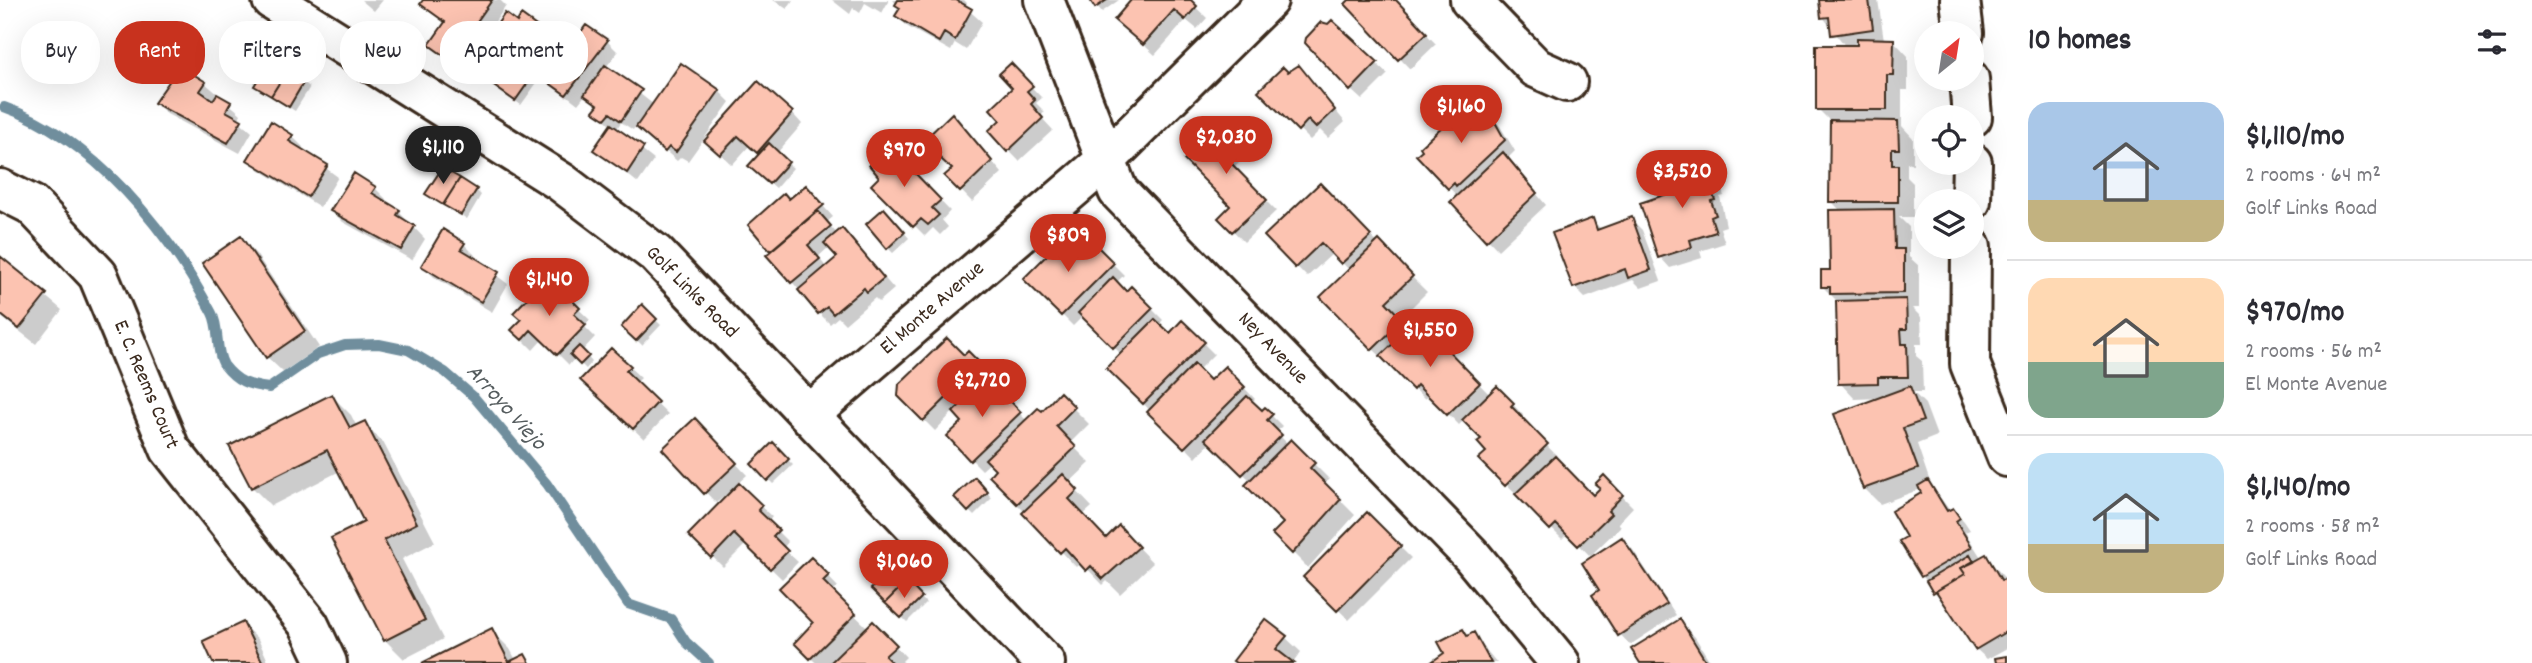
<!DOCTYPE html>
<meta charset="utf-8">
<style>
:root{--surface:#fff;--page:#f2f2f3;--text:#2b2b33;--muted:#7c7c81;--line:#e1e1e2;--accent:#c8321e}
body{margin:0;font-family:Dekko,sans-serif;background:var(--page);color:var(--text);height:100vh;display:flex;flex-direction:column;font-size:26px;white-space:nowrap}
*{box-sizing:border-box;margin:0}
p{font-size:23px;color:var(--muted)}
.icon{flex:none;width:38px;height:38px;fill:none;stroke:currentColor;stroke-width:2;stroke-linecap:round;stroke-linejoin:round}
.map{position:relative;flex:1;overflow:hidden}
.panel{display:flex;flex-direction:column;background:var(--surface);width:525px}
.panel>*{flex:none}
.top-card{position:absolute;left:21px;top:21px;width:665px;height:63px;display:flex;gap:14px}
.needle{width:46px;rotate:30deg}
.controls{position:absolute;left:1914px;top:21px;display:grid;gap:14px}
.controls a{display:grid;place-items:center;width:70px;height:70px;border-radius:50%;background:var(--surface);box-shadow:0 7px 28px #0002;font-size:35px}
.price{position:absolute;translate:-50% -60px;padding:0 16px;border-radius:24px;background:var(--accent);color:#fff;font-size:23px;line-height:46px;filter:drop-shadow(0 2px 4px #0008)}
.price::after{content:'';position:absolute;left:50%;top:42px;width:21px;height:16px;margin-left:-10px;background:inherit;clip-path:polygon(0 0,100% 0,50% 100%)}
.price.current{background:#222;color:#fff}
ul{padding:0;list-style:none}
li{display:flex;align-items:center;gap:21px;height:175px;padding:0 21px}
li+li{border-top:2px solid var(--line)}
li span{display:grid;place-items:center;flex:none;width:196px;height:140px;border-radius:21px;color:#555}
li>.icon{margin-inline-start:auto}
span .icon{width:84px;height:84px;fill:#fffc;stroke-width:1}
li b{font-size:30px}
h2{display:flex;justify-content:space-between;align-items:center;height:84px;padding:0 21px;font-size:30px}
.tag{padding:0 24px;border-radius:28px;background:var(--surface);box-shadow:0 7px 28px #0002;font-size:24px;line-height:63px}
.tag.current{background:var(--accent);color:#fff}
main{display:flex;flex:1;min-height:0}
.map>svg:first-child{display:block}
.shadow{fill:#0003;fill-rule:evenodd}
.lines{fill:none;stroke-linecap:round;stroke-linejoin:round}
.stream{stroke:#6f8e9d;stroke-width:10}
.building{fill:#fcc3b1;stroke:#3b2a1e;stroke-width:2}
.minor-casing{stroke:#3b2a1e;stroke-width:44}
.minor{stroke:#fff;stroke-width:38}
.labels{text-anchor:middle;dominant-baseline:central;stroke-width:5;stroke-linejoin:round;paint-order:stroke}
.street-label{font-size:21px;fill:#3b2a1e;stroke:#fff}
.water-label{font-size:23px;font-style:italic;fill:#555c5e;stroke:#fff}
</style>
<main>
<div class="map">
<svg width="2007" height="663" viewBox="0 0 2007 663">
<rect width="100%" height="100%" fill="#fff"/>
<filter id="ink" filterUnits="userSpaceOnUse"><feTurbulence type="fractalNoise" baseFrequency=".0143" numOctaves="2"/><feDisplacementMap in="SourceGraphic" scale="14" xChannelSelector="R" yChannelSelector="G"/><feConvolveMatrix kernelMatrix="1 2 1 2 8 2 1 2 1" color-interpolation-filters="sRGB"/></filter>
<g filter="url(#ink)">
<!-- shadow -->
<path class="shadow" d="M361,0H383L374,11Z
M425,0H500L506,6L462,69L431,45L446,24L422,4Z
M773,0H793L787,9Z
M832,0H889L882,13L865,3L860,13L853,8L850,14Z
M893,0H964L967,3L965,7L982,22L966,50L955,43L951,51L908,27L897,16L901,9Z
M1092,0H1119L1102,12Z
M1133,0H1188L1207,18L1197,29L1186,20L1155,55L1127,30Z
M1351,0H1394L1436,44L1410,69L1347,4Z
M1820,0H1878L1884,40H1893L1908,56V90H1902V126L1913,138V164L1907,163V177L1913,183V217H1899L1909,227V257L1919,266V308H1912L1921,317L1922,344H1916V356L1922,361L1923,392H1913L1925,404L1937,436L1917,444L1931,485L1950,511L1953,510L1964,521L1970,530L1965,532L1982,559L1986,556L2007,581V648L1987,659L1976,649L1941,596L1922,576L1909,537L1924,493L1921,489L1880,504L1864,488L1880,398L1855,399L1840,383L1838,302L1823,287L1831,272L1841,211L1831,201L1832,123L1818,109L1846,47L1823,17ZM1859,43V47H1846V45Z
M1332,23L1388,74L1362,100L1351,90L1329,27Z
M517,25L538,29L549,40L527,71L488,40Z
M607,41L618,52L606,67L654,105L719,91L730,102L688,161L681,157L677,161L636,125L633,130L621,122L616,130L654,160L638,183L596,149L612,126L596,111L599,107L586,94L578,104L537,72L567,56Z
M271,61L310,87L295,111L256,86Z
M508,63L536,84L521,105L499,89Z
M1011,66L1042,98L1036,103L1045,112L1040,116L1053,130L1019,161L990,131L1002,120L1015,88Z
M1299,67L1345,122L1328,138L1320,130L1310,140L1261,91Z
M205,83L241,114L238,120L252,132L240,153L167,114L156,103Z
M792,113L802,124L777,153L793,168L776,188L756,171L761,155L750,145L732,165L707,141Z
M1489,115L1500,126L1515,151L1507,159L1546,205L1498,250L1452,202L1458,197L1419,156Z
M1224,123L1251,150L1233,168L1276,211L1244,242L1221,218L1232,206L1187,160Z
M962,126L1002,173L972,202L947,176L954,169Z
M292,136L303,147L301,150L338,177L320,207L260,170L249,159Z
M889,148L950,211L942,220L948,227L940,235L933,228L925,236L874,185L882,177Z
M1705,161L1715,172L1724,196L1720,197L1726,226L1720,228L1725,243L1700,251L1702,258L1670,268L1660,257L1678,192Z
M1320,186L1427,292L1400,319L1436,350L1441,345L1490,395L1497,388L1523,415L1520,418L1557,456L1555,458L1593,498L1603,488L1604,478L1633,507L1618,523L1621,526L1590,556L1568,533L1562,539L1481,459L1489,452L1483,439L1464,420L1459,425L1429,394L1425,399L1373,349L1350,271L1333,253L1307,277L1267,236Z
M375,188L386,199L384,202L399,212L425,239L412,260L343,222L332,211Z
M476,190L481,195L467,219L428,194Z
M816,198L833,217L827,222L837,234L853,242L894,289L879,302L875,298L845,324L838,317L830,324L819,313L769,255L773,251L750,225L789,201ZM830,246L839,257L827,268L818,257Z
M889,215L909,238L893,253L888,248Z
M1631,219L1642,230L1661,281L1641,288L1633,280L1585,298L1574,287L1592,220L1602,230Z
M1087,238L1124,275L1116,283L1126,293L1131,288L1163,320L1158,325L1170,336L1182,322L1214,354L1198,370L1210,383L1225,368L1255,399L1251,402L1262,413L1265,409L1282,426L1276,432L1288,444L1291,441L1329,479L1324,484L1355,515L1308,568L1274,534L1285,523L1251,481L1211,442L1196,458L1109,368L1122,355L1083,316L1073,326L1026,279L1070,255Z
M241,239L256,254L319,347L283,372L267,357Z
M464,244L475,255L473,258L508,284L492,312L434,277L423,266Z
M0,258L62,310L36,344L0,316Z
M560,291L590,320L584,326L595,337L582,351L592,362L586,369L575,358L569,365L543,339L533,350L513,330Z
M642,307L661,325L642,345L623,327Z
M611,350L641,378L636,383L668,414L644,439L593,391Z
M964,357L979,364L991,376L987,380L1027,421L1042,413L1060,395L1089,424L1070,443L1090,463L1069,483L1092,507L1083,515L1106,540L1119,528L1153,563L1120,594L1107,581L1103,585L1081,562L1076,567L991,476L998,469L991,462L982,470L949,437L964,422L954,411L935,431L900,396Z
M332,396L351,415L357,427L364,423L383,442L435,542L402,559L443,639L404,659L385,640L366,522L340,471L271,506L252,487Z
M695,421L747,475L737,484L772,517L768,522L788,542L783,548L798,562L782,579L746,544L723,567L690,535L730,495L728,493L716,503L664,449Z
M773,445L793,465L773,484L753,464Z
M975,480L992,498L974,516L956,498Z
M1367,514L1411,558L1349,620L1305,577Z
M1622,539L1633,550L1676,615L1630,645L1620,634L1602,591Z
M811,559L838,587L832,593L868,628L873,623L906,657L902,661L904,663H816L796,643L816,623Z
M893,570L926,603L907,622L873,589Z
M1679,621L1695,637L1711,663H1642Z
M242,624L258,639L269,663H215Z
M491,630L510,649L516,660L525,656L532,663H426Z
M1462,631L1469,637L1473,634L1497,663H1432L1447,654Z
M1285,637L1301,652L1293,663H1238Z"/>
<g class="lines">
<!-- stream -->
<path class="stream" d="M4,107C94,138 169,232 212,313C220,328 215,351 224,365C237,382 248,385 269,388L318,354L345,345L379,344L408,350L445,372L474,397L547,484L628,604L671,619L686,642L709,663"/>
</g>
<!-- building -->
<path class="building" d="M423,0H492L450,60L429,45L445,22L420,4Z
M898,0H956L972,9L955,40L944,33L939,42L895,16L900,8L895,5Z
M1090,0H1107L1095,8Z
M1131,0H1191L1197,6L1185,20L1174,10L1143,45L1114,20Z
M1349,0H1396L1427,33L1398,60L1345,4Z
M1819,0H1869L1873,29L1831,35L1829,17L1821,18Z
M505,13L517,22L521,15L539,28L516,61L486,40Z
M1332,20L1378,62L1350,91L1305,43L1306,38L1321,22L1328,24Z
M586,25L608,40L566,95L534,72L554,45L566,53Z
M1857,38L1894,39L1893,75H1887V110H1816V45H1857Z
M270,59L288,69L271,96L254,86Z
M508,60L532,77L515,101L491,84Z
M681,63L720,90L676,152L669,147L665,152L636,127Z
M1011,63L1033,86L1027,91L1035,100L1031,104L1043,118L1007,152L988,131L1000,120L990,109L1012,88L999,74Z
M605,65L642,90L621,121L610,113L605,119L593,111L598,105L584,95Z
M1299,65L1335,110L1316,128L1308,120L1298,131L1258,91L1283,67L1288,72Z
M180,66L206,82L200,91L213,100L217,94L231,102L226,111L242,120L228,143L154,103Z
M288,69L305,80L289,107L271,96Z
M758,81L793,112L757,153L738,136L720,155L704,141Z
M1469,102L1490,113L1505,140L1456,186L1454,183L1448,189L1416,155L1422,150L1420,147Z
M952,113L992,161L960,192L944,176L952,169L922,142Z
M1224,120L1242,139L1220,160L1224,164L1228,160L1267,200L1232,232L1218,218L1230,206L1184,160Z
M1830,120L1898,121L1899,149H1892V165H1898V202H1829Z
M271,121L293,135L289,141L328,165L308,197L247,160Z
M611,124L644,147L627,173L593,150Z
M769,143L789,162L769,184L748,166Z
M889,146L941,200L932,208L939,215L928,225L921,219L913,227L871,185L879,177L869,165Z
M1503,152L1537,193L1486,241L1450,202Z
M1705,159L1714,186L1710,187L1715,200L1711,201L1716,215L1711,217L1716,232L1690,240L1692,247L1658,258L1640,203L1676,191L1670,170Z
M442,168L460,178L443,205L425,194Z
M354,173L376,187L372,193L400,210L397,215L415,226L401,250L330,211Z
M460,178L477,189L461,215L443,205Z
M1320,183L1371,236L1341,264L1321,243L1295,268L1264,236Z
M806,185L824,205L770,251L748,225L784,193L789,199Z
M884,208L905,232L887,249L866,224Z
M1894,209L1895,249H1904V293L1830,294V287H1821V270H1830L1829,210Z
M818,211L831,226L808,245L820,259L791,283L766,255Z
M1632,217L1651,270L1628,278L1625,269L1573,288L1552,233L1593,218L1597,230Z
M842,228L884,278L867,292L864,288L833,314L827,307L818,314L798,290L837,257L824,243Z
M443,229L465,243L461,249L499,272L481,302L421,266Z
M241,236L305,331L266,358L202,263Z
M1087,236L1114,263L1061,316L1023,279L1060,242L1070,253Z
M1379,240L1413,276L1386,302L1403,320L1372,350L1320,297Z
M0,256L47,294L19,329L0,314Z
M1113,277L1126,291L1131,286L1153,308L1113,348L1078,313Z
M542,283L554,294L560,288L580,308L574,314L586,325L557,355L531,330L522,340L511,330L521,320L513,313Z
M1906,299L1907,329H1901L1902,344H1907L1908,377H1878V383L1838,384L1836,301Z
M642,304L657,319L636,341L621,327Z
M1155,319L1170,333L1182,320L1205,342L1143,404L1106,368Z
M1414,324L1436,347L1441,343L1480,383L1447,415L1417,385L1413,390L1380,356Z
M947,338L964,355L968,351L981,364L923,421L898,396L899,384Z
M579,346L589,356L580,365L570,355Z
M611,348L631,366L626,371L658,402L633,429L580,380Z
M1194,364L1210,380L1225,366L1245,387L1184,448L1147,412Z
M988,378L1021,412L970,461L947,436L962,422L953,412Z
M1497,386L1514,403L1511,406L1548,444L1505,486L1478,459L1486,452L1477,442L1481,439L1462,420Z
M1910,386L1923,421L1903,428L1918,469L1863,489L1834,414Z
M1060,392L1075,407L1056,426L1076,447L1017,504L989,476L995,469L985,459L1038,408L1042,411Z
M332,394L350,428L365,421L417,523L384,540L425,620L384,641L331,538L364,522L327,450L251,488L229,446Z
M1247,396L1262,410L1265,407L1273,414L1267,420L1282,435L1242,475L1205,439Z
M695,418L737,463L704,494L662,449Z
M1291,439L1315,463L1310,468L1341,499L1292,554L1272,534L1283,523L1245,485Z
M773,442L789,459L767,481L751,464Z
M1555,456L1593,495L1600,488L1595,484L1604,475L1623,495L1608,511L1611,514L1578,546L1556,524L1550,530L1515,494Z
M1063,474L1078,490L1069,499L1106,538L1119,525L1139,547L1103,579L1091,566L1086,571L1065,548L1060,553L1022,513Z
M975,477L988,492L968,512L954,497Z
M1928,480L1947,511L1953,508L1960,518L1956,521L1972,547L1921,577L1899,541L1906,537L1891,511L1921,493L1918,486Z
M739,483L762,505L758,510L779,530L773,536L788,551L770,569L734,534L711,558L688,535Z
M1367,512L1401,546L1337,611L1303,577Z
M1622,537L1667,604L1618,636L1592,595L1599,590L1582,563Z
M1986,554L2001,580L2007,579V631L1975,650L1936,591L1965,574L1961,568Z
M1970,555L1974,562L1961,568L1965,574L1933,593L1926,581Z
M811,557L829,575L823,581L856,614L810,659L794,643L813,623L779,588Z
M893,567L907,581L885,603L871,589Z
M907,581L922,597L901,618L885,603Z
M1265,619L1287,636L1276,649L1294,663H1236L1233,661Z
M1680,619L1707,663H1640L1631,649Z
M873,621L897,645L885,656L892,663H830Z
M243,622L263,663H213L203,641Z
M492,628L509,662L525,654L530,663H422Z
M1463,629L1467,636L1474,632L1491,663H1430L1444,653L1438,642Z
M2007,656V663H1996L1995,658Z"/>
<g class="lines">
<!-- minor casing -->
<g class="minor-casing">
<path id="minor" d="M272,0L561,182L656,254L1045,663
M1044,0L1118,191L1471,555L1560,663
M1470,0L1536,68L1567,82
M1960,0L1964,33
M1969,79L1972,117
M0,189L32,205L98,275L170,449L309,625L327,663
M1971,201L1972,163
M1971,247L1970,364L2007,457
M810,414L1105,161L1268,0"/>
</g>
<!-- minor -->
<use href="#minor" class="minor"/>
</g>
</g>
<g class="labels">
<!-- street labels -->
<g class="street-label">
<text transform="translate(691 293) rotate(45)">Golf Links Road</text>
<text transform="translate(933 309) rotate(-41)">El Monte Avenue</text>
<text transform="translate(1272 349) rotate(46)">Ney Avenue</text>
<text transform="translate(145 385) rotate(67)">E. C. Reems Court</text>
</g>
<!-- water labels -->
<g class="water-label">
<text transform="translate(505 408) rotate(48)">Arroyo Viejo</text>
</g>
</g>
</svg>
<div class="controls">
<a><svg class="needle" viewBox="-14 -14 28 28"><path d="M0-13l5 13h-10z" fill="#e53935"/><path d="M0 13l5-13h-10z" fill="#7c7c81"/></svg></a>
<a><svg class="icon" aria-label="locate" viewBox="0 0 24 24"><circle cx="12" cy="12" r="6"/><path d="M12 2v4M12 18v4M2 12h4M18 12h4"/></svg></a>
<a><svg class="icon" aria-label="layers" viewBox="0 0 24 24"><path d="M12 4l9 5-9 5-9-5zM3 14l9 5 9-5"/></svg></a>
</div>
<b class="price" style="left:1461px;top:145px">$1,160</b>
<b class="price" style="left:1226px;top:176px">$2,030</b>
<b class="price current" style="left:443px;top:186px">$1,110</b>
<b class="price" style="left:904px;top:189px">$970</b>
<b class="price" style="left:1682px;top:210px">$3,520</b>
<b class="price" style="left:1068px;top:274px">$809</b>
<b class="price" style="left:549px;top:318px">$1,140</b>
<b class="price" style="left:1430px;top:369px">$1,550</b>
<b class="price" style="left:982px;top:419px">$2,720</b>
<b class="price" style="left:904px;top:600px">$1,060</b>
<div class="top-card">
<a class="tag">Buy</a>
<a class="tag current">Rent</a>
<a class="tag">Filters</a>
<a class="tag">New</a>
<a class="tag">Apartment</a>
</div>
</div>
<section class="panel">
<h2>10 homes<svg class="icon" aria-label="filters" viewBox="0 0 24 24"><path d="M4 7h16M4 17h16"/><circle cx="9" cy="7" r="2"/><circle cx="15" cy="17" r="2"/></svg></h2>
<ul>
<li><span style="background:linear-gradient(#a9c7e8 70%,#c2b280 0)"><svg class="icon" aria-label="home" viewBox="0 0 24 24"><path d="M3 11l9-7 9 7M6 9v11h12V9"/></svg></span><div><b>$1,110/mo</b><p>2 rooms · 64 m²</p><p>Golf Links Road</p></div></li>
<li><span style="background:linear-gradient(#ffd9b3 60%,#7fa58c 0)"><svg class="icon" aria-label="home" viewBox="0 0 24 24"><path d="M3 11l9-7 9 7M6 9v11h12V9"/></svg></span><div><b>$970/mo</b><p>2 rooms · 56 m²</p><p>El Monte Avenue</p></div></li>
<li><span style="background:linear-gradient(#bfe0f5 65%,#c2b280 0)"><svg class="icon" aria-label="home" viewBox="0 0 24 24"><path d="M3 11l9-7 9 7M6 9v11h12V9"/></svg></span><div><b>$1,140/mo</b><p>2 rooms · 58 m²</p><p>Golf Links Road</p></div></li>
</ul>
</section>
</main>
